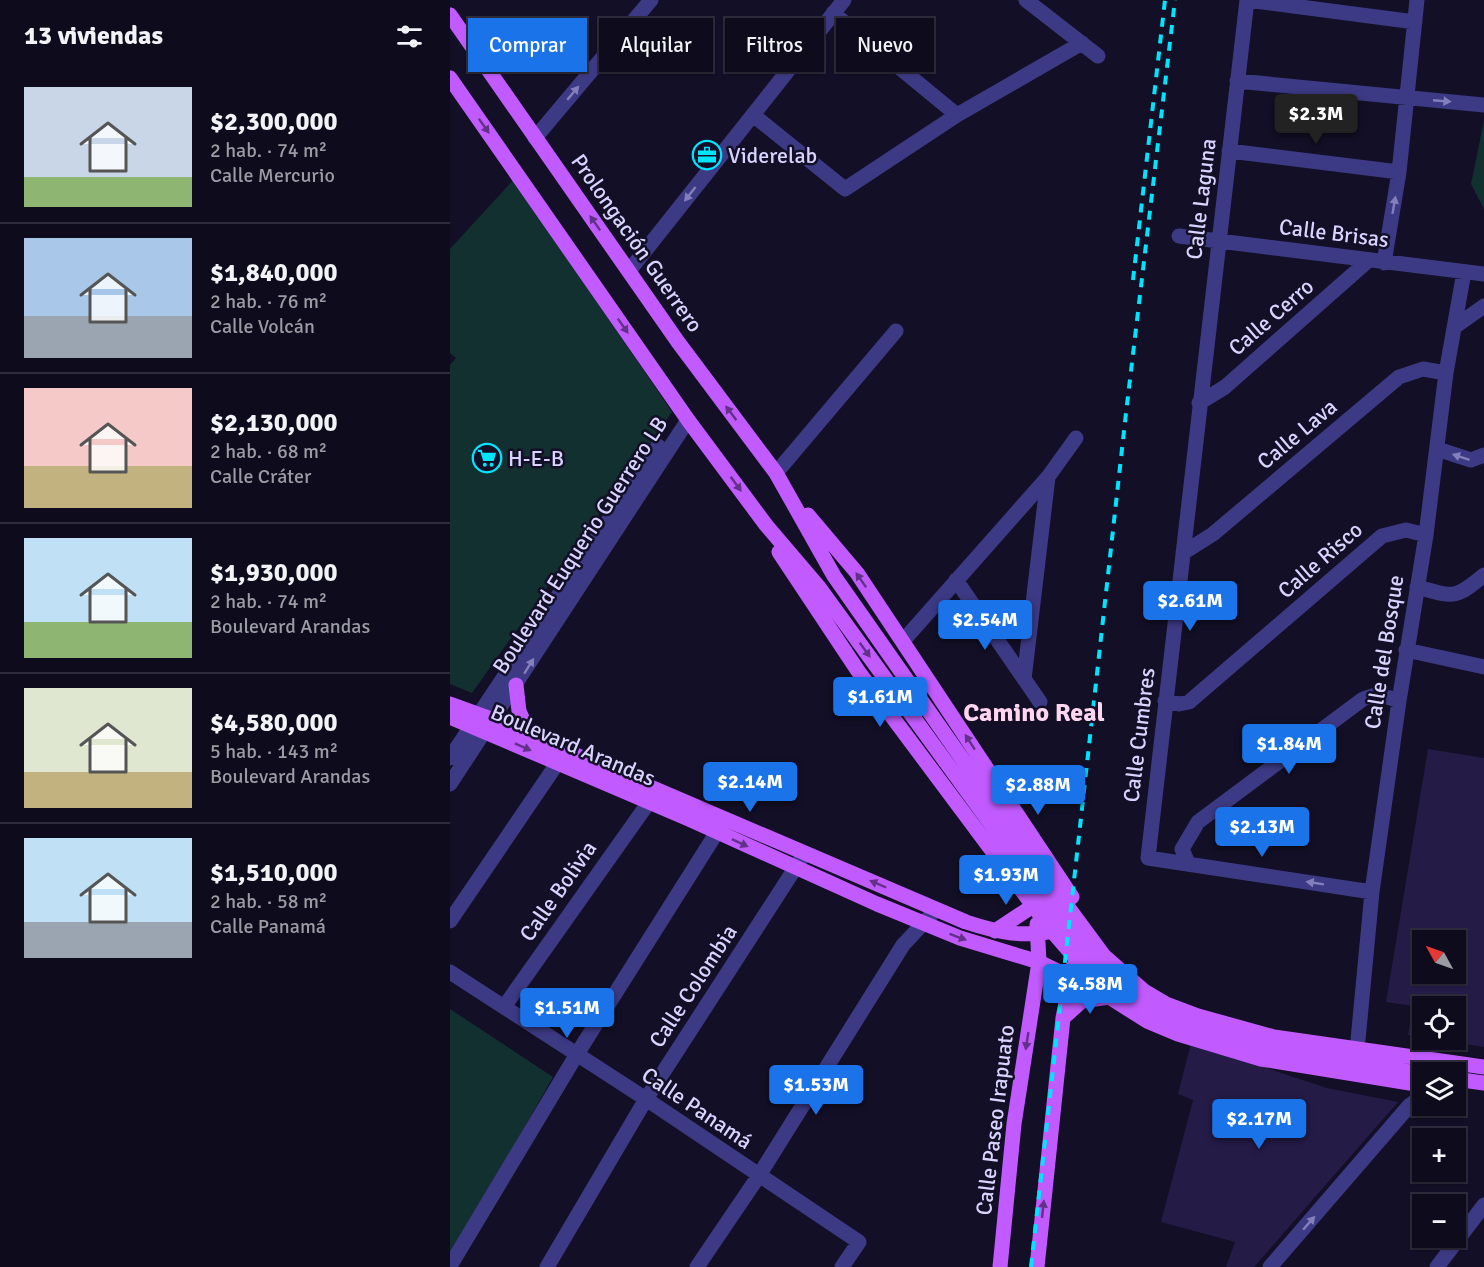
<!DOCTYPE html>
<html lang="es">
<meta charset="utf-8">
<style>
:root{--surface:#0e0b1c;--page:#171425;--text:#f1f3f6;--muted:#9b9ba3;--line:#2e2b3b;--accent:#1a73e8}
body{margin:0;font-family:Signika,sans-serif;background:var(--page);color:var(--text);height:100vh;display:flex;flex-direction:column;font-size:22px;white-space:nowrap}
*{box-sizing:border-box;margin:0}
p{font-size:20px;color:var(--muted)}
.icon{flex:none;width:33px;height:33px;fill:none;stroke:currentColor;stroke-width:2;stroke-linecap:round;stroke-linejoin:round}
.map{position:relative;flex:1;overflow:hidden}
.drawer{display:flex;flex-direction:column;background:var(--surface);width:450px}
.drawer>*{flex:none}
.guide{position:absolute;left:18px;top:18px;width:570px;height:54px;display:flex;gap:12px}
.needle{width:39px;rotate:310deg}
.controls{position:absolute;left:962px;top:930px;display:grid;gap:12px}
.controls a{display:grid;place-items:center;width:54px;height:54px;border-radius:0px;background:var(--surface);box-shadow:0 2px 4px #0004,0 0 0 2px var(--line);font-size:30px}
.price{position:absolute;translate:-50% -51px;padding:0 14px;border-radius:6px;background:var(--accent);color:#fff;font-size:20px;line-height:39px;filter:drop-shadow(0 2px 3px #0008)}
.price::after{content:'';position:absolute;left:50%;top:36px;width:18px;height:14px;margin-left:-9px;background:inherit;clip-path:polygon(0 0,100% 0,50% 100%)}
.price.on{background:#222;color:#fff}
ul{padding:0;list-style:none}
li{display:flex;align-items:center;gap:18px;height:150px;padding:0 24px}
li+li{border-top:2px solid var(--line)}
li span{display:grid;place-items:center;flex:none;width:168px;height:120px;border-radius:0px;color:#555}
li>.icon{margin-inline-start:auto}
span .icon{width:72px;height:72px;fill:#fffc;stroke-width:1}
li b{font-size:26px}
h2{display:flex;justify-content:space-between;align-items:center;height:72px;padding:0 24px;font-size:26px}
.tag{padding:0 21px;border-radius:0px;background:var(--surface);box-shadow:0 2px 4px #0004,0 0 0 2px var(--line);font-size:21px;line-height:54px}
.tag.on{background:var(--accent);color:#fff}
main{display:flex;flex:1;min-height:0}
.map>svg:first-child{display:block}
.green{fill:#12302f}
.building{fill:#241b47;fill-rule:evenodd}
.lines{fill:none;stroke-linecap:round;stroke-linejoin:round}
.minor{stroke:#3d3a85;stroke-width:15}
.major{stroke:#c25bff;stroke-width:15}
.rail{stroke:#00e5ff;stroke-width:4;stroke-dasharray:9 8;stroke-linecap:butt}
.oneway{fill:#837fbc}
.oneway2{fill:#623188}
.labels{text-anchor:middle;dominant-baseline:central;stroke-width:5;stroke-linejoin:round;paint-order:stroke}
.poi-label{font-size:22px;fill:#d9d4ff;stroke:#130f26;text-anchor:start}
.street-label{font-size:22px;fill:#d9d4ff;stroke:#130f26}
.quarter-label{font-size:26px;font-weight:bold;fill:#ffd6f0;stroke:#130f26}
</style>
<main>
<section class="drawer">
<h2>13 viviendas<svg class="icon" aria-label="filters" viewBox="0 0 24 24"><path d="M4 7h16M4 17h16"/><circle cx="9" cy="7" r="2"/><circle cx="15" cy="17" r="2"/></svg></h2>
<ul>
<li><span style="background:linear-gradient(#c9d6e8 75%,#8fb573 0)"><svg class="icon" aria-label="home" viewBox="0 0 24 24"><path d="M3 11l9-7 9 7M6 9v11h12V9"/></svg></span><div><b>$2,300,000</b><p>2 hab. · 74 m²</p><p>Calle Mercurio</p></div></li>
<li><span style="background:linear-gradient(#a9c7e8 65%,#9aa5b1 0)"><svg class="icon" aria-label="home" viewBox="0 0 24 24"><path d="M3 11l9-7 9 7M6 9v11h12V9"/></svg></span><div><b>$1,840,000</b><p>2 hab. · 76 m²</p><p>Calle Volcán</p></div></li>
<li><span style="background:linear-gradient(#f6c9c9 65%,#c2b280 0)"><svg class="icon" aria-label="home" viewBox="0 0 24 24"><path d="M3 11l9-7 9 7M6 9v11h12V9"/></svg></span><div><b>$2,130,000</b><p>2 hab. · 68 m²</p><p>Calle Cráter</p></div></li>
<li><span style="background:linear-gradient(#bfe0f5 70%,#8fb573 0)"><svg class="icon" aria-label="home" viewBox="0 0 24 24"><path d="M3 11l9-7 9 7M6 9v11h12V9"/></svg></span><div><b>$1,930,000</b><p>2 hab. · 74 m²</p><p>Boulevard Arandas</p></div></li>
<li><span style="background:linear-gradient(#dfe7d0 70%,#c2b280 0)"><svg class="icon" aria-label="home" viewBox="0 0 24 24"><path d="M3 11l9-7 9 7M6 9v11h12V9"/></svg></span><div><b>$4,580,000</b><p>5 hab. · 143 m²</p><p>Boulevard Arandas</p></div></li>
<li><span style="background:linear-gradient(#bfe0f5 70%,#9aa5b1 0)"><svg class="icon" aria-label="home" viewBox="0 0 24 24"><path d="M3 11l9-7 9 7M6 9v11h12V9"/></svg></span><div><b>$1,510,000</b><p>2 hab. · 58 m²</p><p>Calle Panamá</p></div></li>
</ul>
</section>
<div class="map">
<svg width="1034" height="1267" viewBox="0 0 1034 1267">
<rect width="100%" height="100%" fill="#130f26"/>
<!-- green -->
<path class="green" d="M1034,120V209L1021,184Z
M64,179L222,412L22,693L0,684V365L6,358L0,353V249Z
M0,1009L103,1077L0,1258Z"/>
<!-- building -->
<path class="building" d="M978,749L1034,758V1047L994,1041L1005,1040V1006H972V1037L958,1035L963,1006L936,1002ZM972,940H1005V974H972Z
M741,1043L877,1088L948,1102L804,1267H776L785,1242L711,1222L743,1100L728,1094Z"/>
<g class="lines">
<!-- minor -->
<path class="minor" d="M576,0L648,56
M797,0L698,858L922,892
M797,0L965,22
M383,13L507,115
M787,81L1034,105
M303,115L395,189L507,115L632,43
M85,138L201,0
M779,151L949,172
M729,236L1034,274
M934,263L949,172L967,0
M179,271L394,0
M1006,326L1034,306
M749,403L775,387L919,260
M987,449L1021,460L1034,455
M326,473L446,331
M733,553L763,534L949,377L973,369L996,373
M506,580L590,702
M967,587C1004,597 1004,600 1034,575
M453,641L598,477L626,438
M956,650L1034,667
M574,679L598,477
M715,701L729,704L739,702L932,536L956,530L976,535
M0,758L208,446
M0,784L238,420
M738,863L732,849L748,822L913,699L928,694L949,701
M0,921L115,752
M0,972L196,1099L409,1242L392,1267
M54,1007L199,802
M908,1040L922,892L949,701L976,535L996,373L1014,272
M0,1266L127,1054L267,832
M97,1267L196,1099L353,856
M247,1267L308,1177L453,945L481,915
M820,1267L959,1106L972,1096
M987,1267L1034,1205"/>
<!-- major -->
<path class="major" d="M0,15L228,342L326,473L384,576L581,857L654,956L694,991L716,1004L748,1016L824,1037L1034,1067
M0,78L238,420L316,525L368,586L644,966L689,1003L708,1015L740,1026L823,1049L972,1074
M358,515L407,573L622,897
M329,552L408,671L602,931L659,997L697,1021L728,1034L811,1059L972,1085
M66,685L69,711L80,736
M0,704L44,720L516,922C546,932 577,939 609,929
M0,717L239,819L427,904L510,938L589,962L646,990
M545,931L592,900
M613,1018L632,1001L659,997
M1005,1079L1034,1083
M550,1267L564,1124L589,962L587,924
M587,1267L613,1018L623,967"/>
<!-- rail -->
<path class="rail" d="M683,280L715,0
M581,1267L676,413L725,0"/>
</g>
<!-- one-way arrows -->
<defs><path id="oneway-solid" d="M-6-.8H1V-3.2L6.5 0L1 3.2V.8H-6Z" transform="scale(1.5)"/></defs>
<g class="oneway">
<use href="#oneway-solid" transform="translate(123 93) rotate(-50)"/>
<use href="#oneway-solid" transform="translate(992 101) rotate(5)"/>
<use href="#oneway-solid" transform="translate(240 194) rotate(128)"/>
<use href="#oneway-solid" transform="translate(944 205) rotate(-80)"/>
<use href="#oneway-solid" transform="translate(1011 457) rotate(-162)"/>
<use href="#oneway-solid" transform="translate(79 666) rotate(-58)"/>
<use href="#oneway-solid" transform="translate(865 883) rotate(-171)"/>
<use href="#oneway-solid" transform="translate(859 1223) rotate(-49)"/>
</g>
<g class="oneway2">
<use href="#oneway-solid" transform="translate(34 126) rotate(55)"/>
<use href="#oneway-solid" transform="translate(145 223) rotate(-125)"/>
<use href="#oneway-solid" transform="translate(173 326) rotate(55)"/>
<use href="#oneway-solid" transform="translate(281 413) rotate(-127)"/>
<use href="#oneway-solid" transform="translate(286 484) rotate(54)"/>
<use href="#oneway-solid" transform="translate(411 580) rotate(-125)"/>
<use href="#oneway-solid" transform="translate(415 650) rotate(54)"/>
<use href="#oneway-solid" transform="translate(520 742) rotate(-123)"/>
<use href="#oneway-solid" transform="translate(73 747) rotate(24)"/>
<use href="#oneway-solid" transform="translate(290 843) rotate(25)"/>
<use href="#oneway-solid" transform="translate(428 884) rotate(-157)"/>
<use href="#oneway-solid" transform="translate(508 937) rotate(20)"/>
<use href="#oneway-solid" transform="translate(577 1041) rotate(99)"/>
<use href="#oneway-solid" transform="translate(593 1209) rotate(-84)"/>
</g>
<!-- icons -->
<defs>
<g id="office-ring" transform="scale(1.5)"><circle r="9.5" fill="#130f26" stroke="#00e5ff" stroke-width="1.5"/><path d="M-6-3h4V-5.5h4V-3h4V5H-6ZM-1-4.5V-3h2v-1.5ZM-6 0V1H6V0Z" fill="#00e5ff"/></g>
<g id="supermarket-ring" transform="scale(1.5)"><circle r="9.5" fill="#130f26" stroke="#00e5ff" stroke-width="1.5"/><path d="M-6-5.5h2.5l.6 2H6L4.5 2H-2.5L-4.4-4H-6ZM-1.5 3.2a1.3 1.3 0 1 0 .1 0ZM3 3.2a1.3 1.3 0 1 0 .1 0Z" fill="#00e5ff"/></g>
</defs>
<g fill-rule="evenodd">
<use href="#office-ring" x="257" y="155"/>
<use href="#supermarket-ring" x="37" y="458"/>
</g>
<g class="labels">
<!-- poi labels -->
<g class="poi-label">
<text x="278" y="155">Viderelab</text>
<text x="58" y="458">H-E-B</text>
</g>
<!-- street labels -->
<g class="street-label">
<text transform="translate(751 199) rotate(-83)">Calle Laguna</text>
<text transform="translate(884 233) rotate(7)">Calle Brisas</text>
<text transform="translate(187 243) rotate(55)">Prolongación Guerrero</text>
<text transform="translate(821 317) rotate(-41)">Calle Cerro</text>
<text transform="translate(847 434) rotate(-40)">Calle Lava</text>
<text transform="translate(130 545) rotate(-57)">Boulevard Euquerio Guerrero LB</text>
<text transform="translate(870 560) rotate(-41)">Calle Risco</text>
<text transform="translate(934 652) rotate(-81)">Calle del Bosque</text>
<text transform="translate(689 735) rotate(-83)">Calle Cumbres</text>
<text transform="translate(123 745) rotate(23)">Boulevard Arandas</text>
<text transform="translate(108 891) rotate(-55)">Calle Bolivia</text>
<text transform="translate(243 986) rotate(-57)">Calle Colombia</text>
<text transform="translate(247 1108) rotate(34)">Calle Panamá</text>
<text transform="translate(545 1120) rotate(-83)">Calle Paseo Irapuato</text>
</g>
<!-- quarter labels -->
<g class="quarter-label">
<text x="584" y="713">Camino Real</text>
</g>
</g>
</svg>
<div class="controls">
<a><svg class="needle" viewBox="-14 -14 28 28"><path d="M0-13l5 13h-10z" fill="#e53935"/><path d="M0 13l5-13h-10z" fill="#9b9ba3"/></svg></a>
<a><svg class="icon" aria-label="locate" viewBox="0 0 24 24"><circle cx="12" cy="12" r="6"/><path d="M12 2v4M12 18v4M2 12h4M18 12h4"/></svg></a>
<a><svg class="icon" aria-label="layers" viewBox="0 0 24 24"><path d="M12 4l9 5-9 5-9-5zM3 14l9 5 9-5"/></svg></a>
<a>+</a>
<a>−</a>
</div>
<b class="price on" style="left:866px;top:145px">$2.3M</b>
<b class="price" style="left:740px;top:632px">$2.61M</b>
<b class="price" style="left:535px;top:651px">$2.54M</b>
<b class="price" style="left:430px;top:728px">$1.61M</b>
<b class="price" style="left:839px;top:775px">$1.84M</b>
<b class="price" style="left:300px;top:813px">$2.14M</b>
<b class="price" style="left:588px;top:816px">$2.88M</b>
<b class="price" style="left:812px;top:858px">$2.13M</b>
<b class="price" style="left:556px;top:906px">$1.93M</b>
<b class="price" style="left:640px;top:1015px">$4.58M</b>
<b class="price" style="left:117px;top:1039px">$1.51M</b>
<b class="price" style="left:366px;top:1116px">$1.53M</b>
<b class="price" style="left:809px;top:1150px">$2.17M</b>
<div class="guide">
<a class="tag on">Comprar</a>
<a class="tag">Alquilar</a>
<a class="tag">Filtros</a>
<a class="tag">Nuevo</a>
</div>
</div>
</main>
